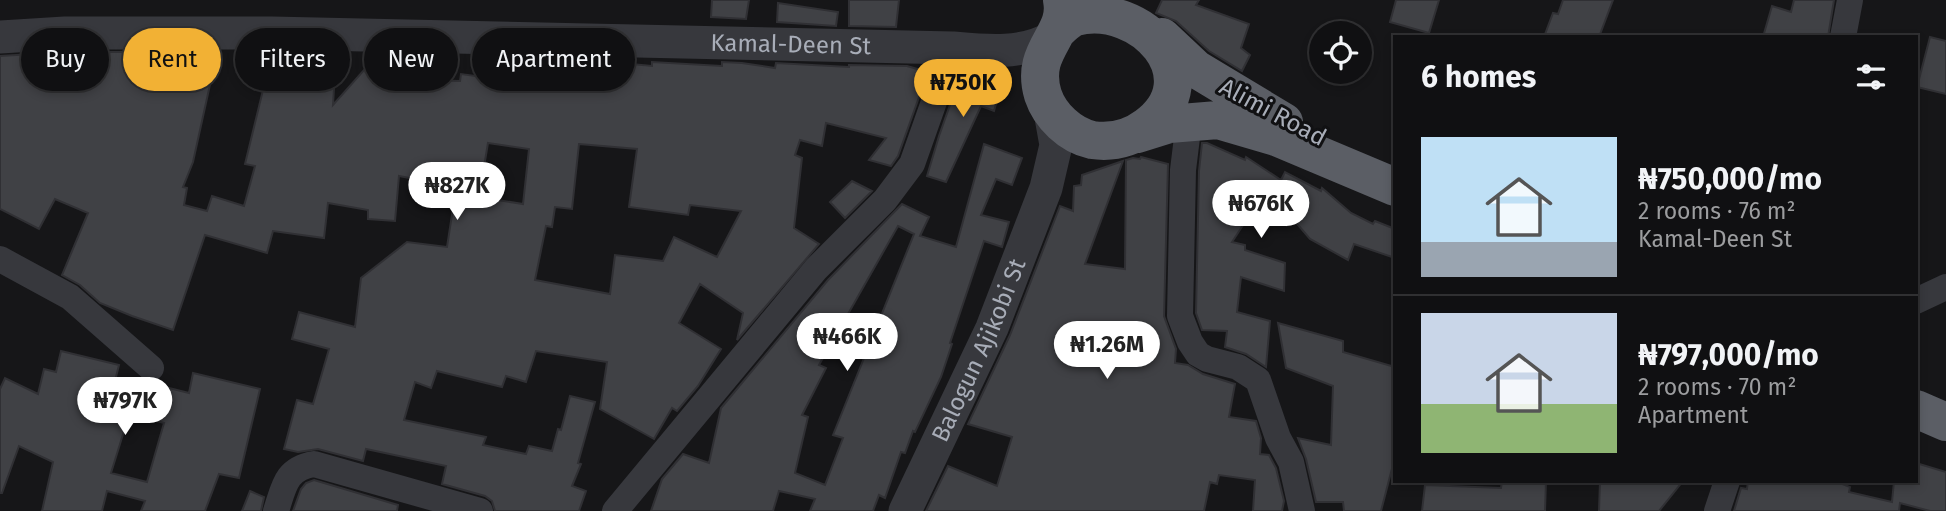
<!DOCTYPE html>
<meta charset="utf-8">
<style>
:root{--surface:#101012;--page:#1e1e20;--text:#f1f3f6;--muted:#9c9d9f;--line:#303032;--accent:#f2b134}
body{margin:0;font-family:"Fira Sans",sans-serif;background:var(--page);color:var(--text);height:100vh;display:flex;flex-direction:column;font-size:26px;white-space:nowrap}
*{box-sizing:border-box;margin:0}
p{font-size:23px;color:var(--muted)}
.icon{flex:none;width:38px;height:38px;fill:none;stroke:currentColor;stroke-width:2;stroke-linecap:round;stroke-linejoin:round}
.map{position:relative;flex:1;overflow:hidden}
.details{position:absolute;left:1393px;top:35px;width:525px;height:448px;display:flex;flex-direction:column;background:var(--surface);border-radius:0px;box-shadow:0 4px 10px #0003,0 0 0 2px var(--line)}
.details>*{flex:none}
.banner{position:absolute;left:21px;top:28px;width:665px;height:63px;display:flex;gap:14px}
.fabs{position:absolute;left:1309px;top:21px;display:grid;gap:14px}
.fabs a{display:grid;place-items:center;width:63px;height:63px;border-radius:50%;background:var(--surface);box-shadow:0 4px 10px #0003,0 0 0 2px var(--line);font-size:35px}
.price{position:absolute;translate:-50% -60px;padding:0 16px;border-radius:24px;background:#fff;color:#222;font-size:23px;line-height:46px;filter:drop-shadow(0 2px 4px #0008)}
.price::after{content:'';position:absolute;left:50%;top:42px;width:21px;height:16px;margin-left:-10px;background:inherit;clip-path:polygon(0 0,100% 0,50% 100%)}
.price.on{background:var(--accent);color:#111}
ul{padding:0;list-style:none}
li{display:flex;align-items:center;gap:21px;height:175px;padding:0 28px}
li+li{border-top:2px solid var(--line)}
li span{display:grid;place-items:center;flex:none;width:196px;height:140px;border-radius:0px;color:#555}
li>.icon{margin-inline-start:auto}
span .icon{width:84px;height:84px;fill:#fffc;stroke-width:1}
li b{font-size:30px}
h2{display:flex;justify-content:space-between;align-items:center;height:84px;padding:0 28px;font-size:30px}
.chip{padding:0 24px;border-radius:32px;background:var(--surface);box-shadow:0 4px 10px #0003,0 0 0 2px var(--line);font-size:24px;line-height:63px}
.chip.on{background:var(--accent);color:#111}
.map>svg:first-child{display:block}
.building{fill:#404145;stroke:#303034;stroke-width:2;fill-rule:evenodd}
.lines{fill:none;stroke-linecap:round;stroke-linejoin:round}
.minor{stroke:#37383d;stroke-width:26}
.tertiary{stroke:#37383d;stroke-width:33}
.trunk{stroke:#5b5e65;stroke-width:38}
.labels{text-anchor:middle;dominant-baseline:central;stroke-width:6;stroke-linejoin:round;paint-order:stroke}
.street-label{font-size:24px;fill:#a8adb8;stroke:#111113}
</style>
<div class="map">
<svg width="1946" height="511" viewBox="0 0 1946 511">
<rect width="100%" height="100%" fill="#161618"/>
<!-- building -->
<path class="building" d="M712,0H749L746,19L711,17Z
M849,0H899L896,27L849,26Z
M1162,0H1199L1196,5L1249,24L1241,48L1250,55L1242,71L1209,51L1176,21L1156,13Z
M1396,0H1439L1429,33L1390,22Z
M1563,0H1613L1599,37H1544L1553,13L1558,14Z
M1794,0H1834L1828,37H1763L1772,6L1791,12Z
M778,3L838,12L836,26L777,22Z
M1930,37L1946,41V94L1917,87Z
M66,52H149L181,59V55L215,62L193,162L183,187L187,188L184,205L207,211L212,196L244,206L255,166L245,164L263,90L246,84L254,59L314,70L315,55H336L333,105L372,61L385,62V79L460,81L461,74L543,85L544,77L594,83L595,68L632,71V64L652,66V62L722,66V62L742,63L775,68L776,63L849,67V65L907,66L928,72L898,156L891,166L869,160L886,138L826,123L822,146L800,140L795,155L802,158L794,228L819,244L737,340L743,313L700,284L679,323L721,349L698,386L677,411L672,408L654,439L600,409L607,362L536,351L526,382L506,376L502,387L437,371L431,388L415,382L404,420L486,437L483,445L526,454L529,446L552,451L558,429L561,430L570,396L595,402L578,463L581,464L572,486L586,491L579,511H495L492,501L485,496L442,484L446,466L366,449L363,461L318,449L298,452L284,449L297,400L313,404L329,349L292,339L299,312L355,327L361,278L407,242L447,247L454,202L438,199L440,184L399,176L395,221L368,219V210L328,203L324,238L273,231L267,253L205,235L173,330L132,316L100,303L80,285L62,275L88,213L55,199L39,229L0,209V56ZM488,143L529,149L523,204L479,197ZM579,144L637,149L629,207L688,215L690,205L741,211L717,257L674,237L663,261L615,255L610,294L535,280L546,226L552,227L555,207L572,209Z
M963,68L1003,79L994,111L981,106L946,182L927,176L939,136Z
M1202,143H1207L1245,160L1246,157L1281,180L1285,172L1321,191L1322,188L1351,213L1373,224L1375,221L1395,229V258L1354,244L1348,260L1310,239L1287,212L1286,225L1250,205L1249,216L1232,242L1245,245V250L1285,263L1284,291L1241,277L1237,312L1270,321L1266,367L1246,354L1225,347L1227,331L1202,330L1196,313L1199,171Z
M984,144L1022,158L1012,185L996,179L981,215L1009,222L1002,247L984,241L950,343L952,344L941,377L915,432L913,431L905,453L901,452L885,498L879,495L873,511H810L815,499L779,491L773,511H651L662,479L683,454L709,463L721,408L828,280L902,204L929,217L920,236L956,247ZM898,226L914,234L833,435L843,438L825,485L795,473L808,417L802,415L826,368L819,365Z
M1141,157L1168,164L1164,316L1176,349L1175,363L1188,365L1203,374L1235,384L1229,417L1256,421L1261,438L1260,454L1269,455L1276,468L1284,501L1282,511H1253L1255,480L1219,475L1217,484L1210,482L1204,511H926L948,466L997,486L1012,437L968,424L1010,335L1060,206L1073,211L1074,186L1081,185L1082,175L1123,161L1085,264L1125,269L1126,160L1133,158L1140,159Z
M852,181L872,191L845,218L830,202Z
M1278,323L1343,341V352L1395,367V457L1381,511H1344L1343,502H1316L1306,459L1298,438L1331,445L1333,386L1286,368Z
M61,351L119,365L108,409L129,415L111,473L147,482L164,423L157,421L165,387L189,393L193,373L260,389L239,478L219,474L205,511H141L145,501L107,491L102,511H42L53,462L19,446L2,493H0V389L5,378L38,394L44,369L56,372Z
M1916,463L1946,472V511H1930L1900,503L1899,511H1734L1741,488L1747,489L1748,481H1835L1850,487L1849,492L1892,502L1894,481H1916Z
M314,480L398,505L397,511H293L301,489L306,483Z
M1502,481H1546L1545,511H1422L1425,485L1501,488Z
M1600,481H1683L1659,511H1599Z
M250,491L264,497L261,511H242Z"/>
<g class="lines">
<!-- minor -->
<path class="minor" d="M1843,37L1850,0
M1189,121L1183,170L1180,316L1190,342L1198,354L1207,359L1238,367L1258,380L1278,438L1291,462L1302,511
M0,259L70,297L151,368
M1916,301L1946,287
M276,511C284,487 285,469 314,464L480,511
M615,511L816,269L885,200L912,164L953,48
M1717,511L1727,481"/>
<!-- tertiary -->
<g class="tertiary">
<path id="s1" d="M0,37L65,33H272L953,48C986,51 1022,55 1053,37"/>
<path id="s2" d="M905,511L992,328L1046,188L1056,145L1049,106"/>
</g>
<!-- trunk -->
<path class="trunk" d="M1058,30C1063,25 1069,20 1075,17C1142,0 1212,78 1147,126C1131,138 1112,143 1092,140C1070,135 1050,116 1043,95C1029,49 1069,36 1062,0
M1162,37L1196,69L1284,122
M1137,134L1169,124L1218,120L1276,137L1395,187
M1916,409L1946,422"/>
</g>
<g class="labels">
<!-- street labels -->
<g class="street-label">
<text stroke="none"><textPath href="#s1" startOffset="791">Kamal-Deen St</textPath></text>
<text transform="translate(1273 112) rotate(28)">Alimi Road</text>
<text stroke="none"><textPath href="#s2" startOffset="177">Balogun Ajikobi St</textPath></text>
</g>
</g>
</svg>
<div class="fabs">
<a><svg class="icon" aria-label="locate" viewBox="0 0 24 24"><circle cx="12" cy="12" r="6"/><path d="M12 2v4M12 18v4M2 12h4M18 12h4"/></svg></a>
</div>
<b class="price on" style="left:963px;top:119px">₦750K</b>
<b class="price" style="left:457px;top:222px">₦827K</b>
<b class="price" style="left:1261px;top:240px">₦676K</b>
<b class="price" style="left:847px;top:373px">₦466K</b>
<b class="price" style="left:1107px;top:381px">₦1.26M</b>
<b class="price" style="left:125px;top:437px">₦797K</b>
<div class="banner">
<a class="chip">Buy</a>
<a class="chip on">Rent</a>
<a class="chip">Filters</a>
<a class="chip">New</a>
<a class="chip">Apartment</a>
</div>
<section class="details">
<h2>6 homes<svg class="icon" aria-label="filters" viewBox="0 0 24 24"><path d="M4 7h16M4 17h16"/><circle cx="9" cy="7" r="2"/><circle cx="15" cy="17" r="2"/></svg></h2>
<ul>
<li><span style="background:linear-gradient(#bfe0f5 75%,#9aa5b1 0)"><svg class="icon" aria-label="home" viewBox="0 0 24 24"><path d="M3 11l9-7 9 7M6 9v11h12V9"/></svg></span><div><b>₦750,000/mo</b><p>2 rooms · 76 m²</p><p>Kamal-Deen St</p></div></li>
<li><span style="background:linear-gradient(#c9d6e8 65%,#8fb573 0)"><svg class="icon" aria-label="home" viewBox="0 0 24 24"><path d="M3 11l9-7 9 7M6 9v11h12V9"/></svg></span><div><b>₦797,000/mo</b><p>2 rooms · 70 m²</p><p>Apartment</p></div></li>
</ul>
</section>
</div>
